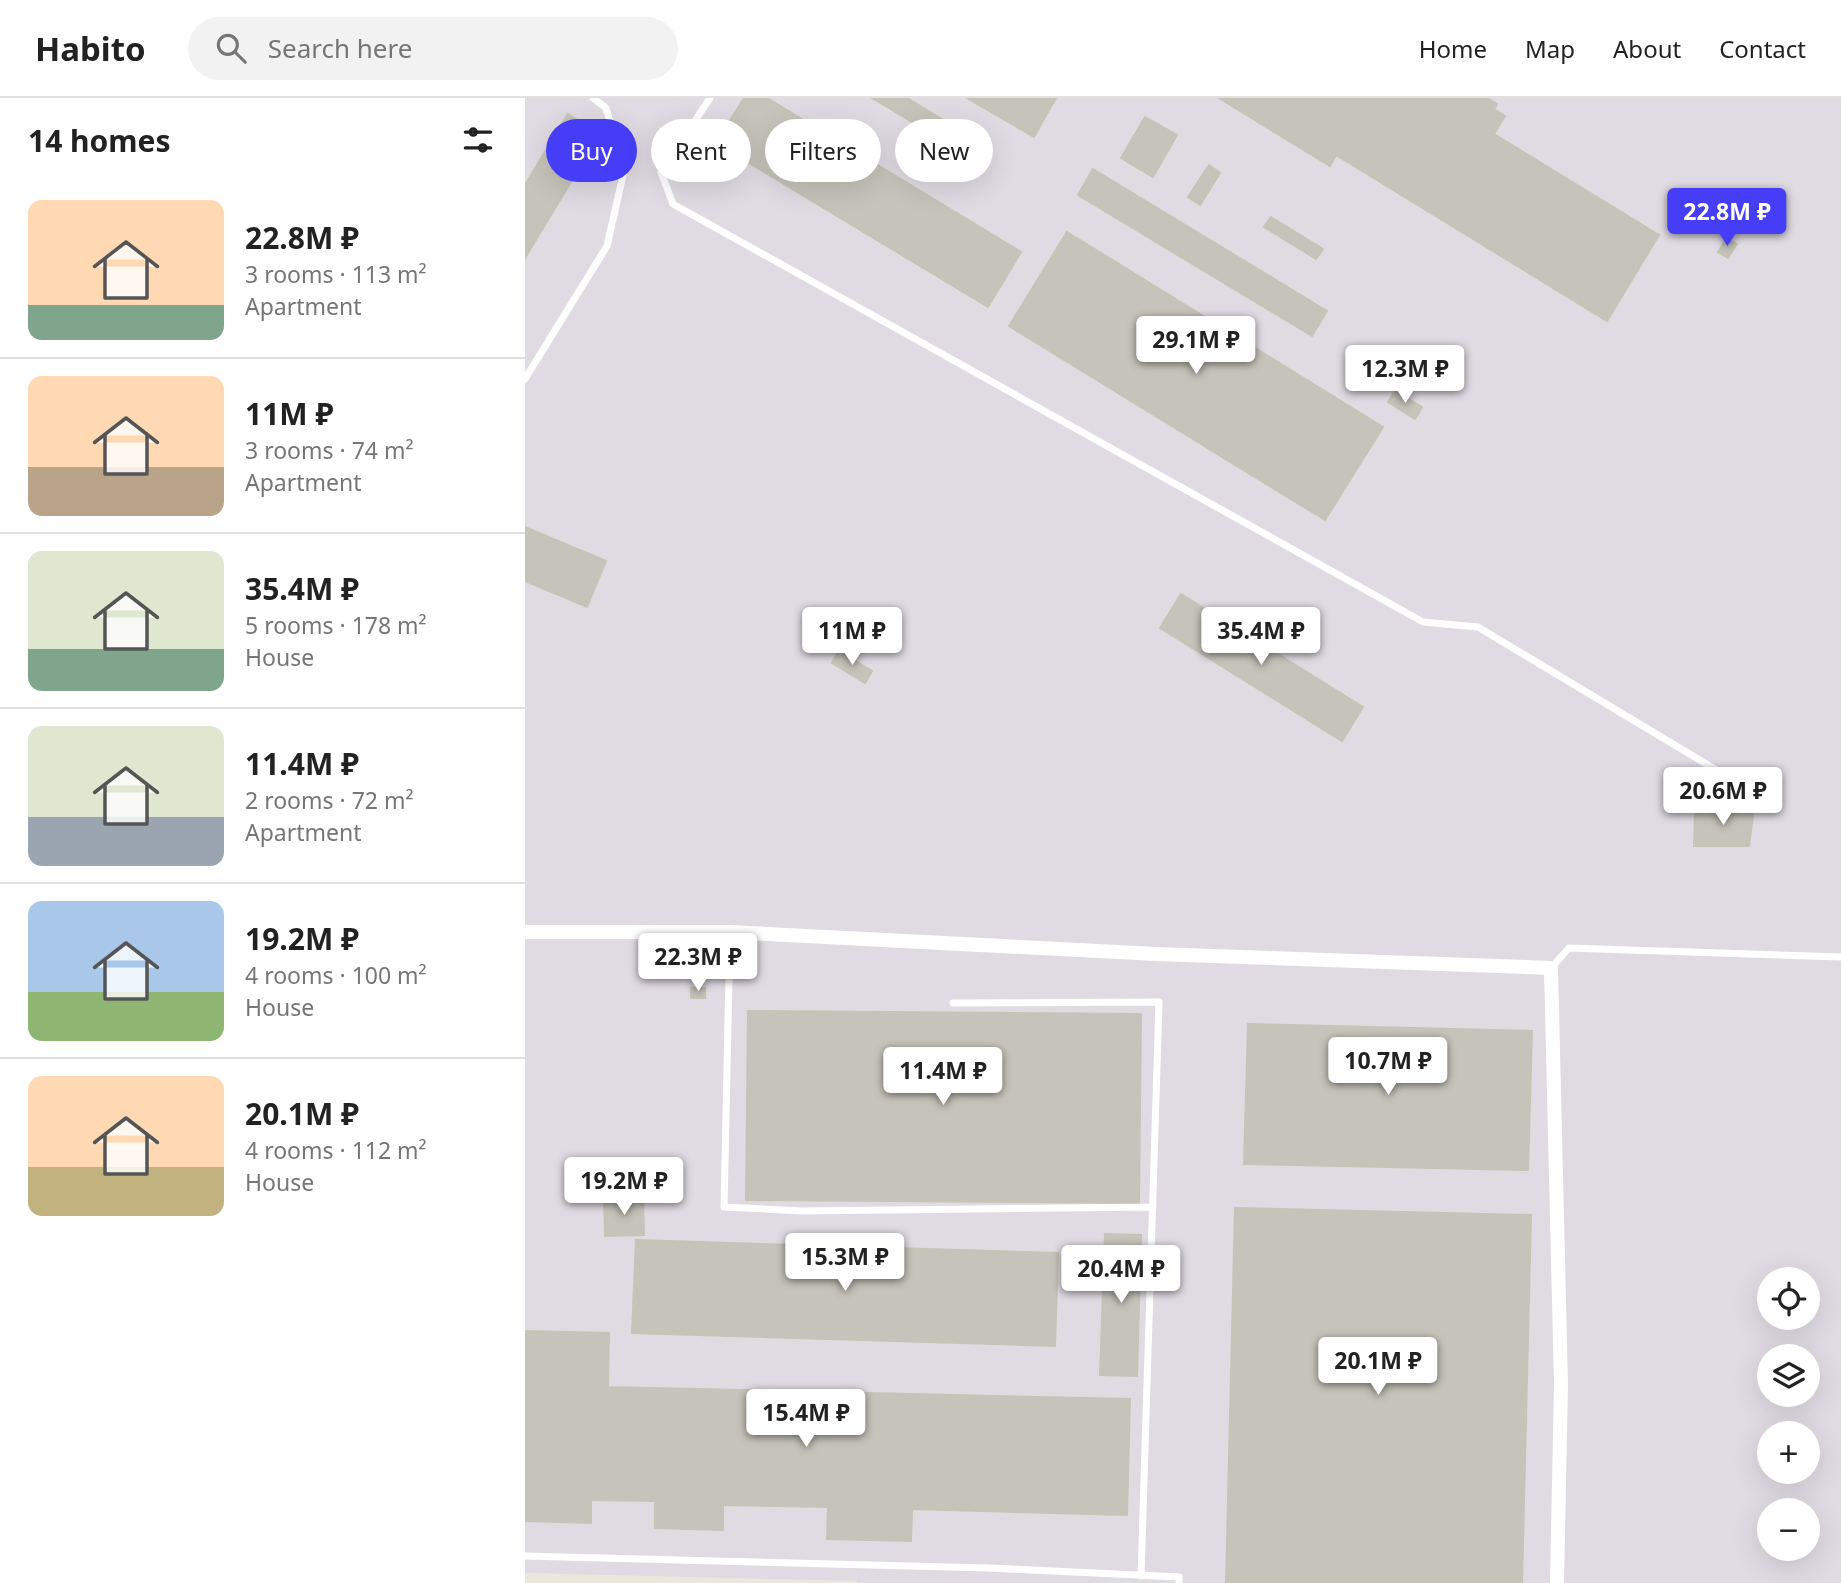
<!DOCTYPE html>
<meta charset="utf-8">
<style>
:root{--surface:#fff;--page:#f2f2f2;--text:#222;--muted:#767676;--line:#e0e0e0;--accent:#463df6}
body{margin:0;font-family:"Noto Sans",sans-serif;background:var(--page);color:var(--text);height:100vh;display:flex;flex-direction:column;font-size:26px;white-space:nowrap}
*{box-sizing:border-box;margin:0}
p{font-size:23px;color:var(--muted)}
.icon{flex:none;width:38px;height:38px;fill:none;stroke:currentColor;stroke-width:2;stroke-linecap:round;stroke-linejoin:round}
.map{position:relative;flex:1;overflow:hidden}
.drawer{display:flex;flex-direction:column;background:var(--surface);width:525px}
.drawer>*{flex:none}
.hud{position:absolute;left:21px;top:21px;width:665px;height:63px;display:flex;gap:14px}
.tools{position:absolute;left:1232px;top:1169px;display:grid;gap:14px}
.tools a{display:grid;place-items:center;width:63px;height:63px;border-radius:50%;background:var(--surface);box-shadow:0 7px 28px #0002;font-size:35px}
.price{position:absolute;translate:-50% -60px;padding:0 16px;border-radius:7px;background:#fff;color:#222;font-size:23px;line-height:46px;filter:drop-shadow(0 2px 4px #0008)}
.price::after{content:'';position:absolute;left:50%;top:42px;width:21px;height:16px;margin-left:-10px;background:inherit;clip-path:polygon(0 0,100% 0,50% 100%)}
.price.active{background:var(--accent);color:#fff}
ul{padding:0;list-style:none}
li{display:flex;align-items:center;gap:21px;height:175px;padding:0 28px}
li+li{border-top:2px solid var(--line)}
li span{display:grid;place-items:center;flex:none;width:196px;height:140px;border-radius:14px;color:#555}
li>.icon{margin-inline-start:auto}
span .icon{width:84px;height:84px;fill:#fffc;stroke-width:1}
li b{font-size:30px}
h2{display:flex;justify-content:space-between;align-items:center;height:84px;padding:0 28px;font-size:30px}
.tag{padding:0 24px;border-radius:32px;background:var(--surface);box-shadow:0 7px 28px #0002;font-size:24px;line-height:63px}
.tag.active{background:var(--accent);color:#fff}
header{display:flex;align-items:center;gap:42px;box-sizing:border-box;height:98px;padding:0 35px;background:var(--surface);border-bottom:2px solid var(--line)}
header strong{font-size:33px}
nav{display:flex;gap:38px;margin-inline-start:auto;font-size:24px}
.search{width:490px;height:63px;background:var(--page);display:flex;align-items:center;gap:18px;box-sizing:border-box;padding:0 24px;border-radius:38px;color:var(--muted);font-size:26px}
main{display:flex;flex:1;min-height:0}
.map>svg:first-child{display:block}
.industrial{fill:#e0dbe3;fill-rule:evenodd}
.building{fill:#c6c4ba;stroke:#c6c4b5;stroke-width:2}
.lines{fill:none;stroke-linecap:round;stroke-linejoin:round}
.lane{stroke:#fff;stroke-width:7}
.street{stroke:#fff;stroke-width:14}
</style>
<header>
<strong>Habito</strong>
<div class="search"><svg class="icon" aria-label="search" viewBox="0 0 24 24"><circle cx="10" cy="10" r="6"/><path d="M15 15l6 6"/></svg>Search here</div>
<nav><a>Home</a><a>Map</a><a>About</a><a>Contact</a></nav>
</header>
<main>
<section class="drawer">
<h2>14 homes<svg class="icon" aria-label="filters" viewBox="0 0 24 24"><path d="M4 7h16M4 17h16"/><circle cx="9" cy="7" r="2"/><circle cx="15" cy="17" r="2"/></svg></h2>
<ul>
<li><span style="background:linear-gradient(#ffd9b3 75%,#7fa58c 0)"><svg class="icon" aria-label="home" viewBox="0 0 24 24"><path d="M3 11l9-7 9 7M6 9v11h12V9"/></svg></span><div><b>22.8M ₽</b><p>3 rooms · 113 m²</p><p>Apartment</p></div></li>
<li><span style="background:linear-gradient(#ffd9b3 65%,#b9a48a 0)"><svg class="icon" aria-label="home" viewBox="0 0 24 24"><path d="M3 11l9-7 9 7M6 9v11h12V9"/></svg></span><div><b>11M ₽</b><p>3 rooms · 74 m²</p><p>Apartment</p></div></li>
<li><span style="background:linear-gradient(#dfe7d0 70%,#7fa58c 0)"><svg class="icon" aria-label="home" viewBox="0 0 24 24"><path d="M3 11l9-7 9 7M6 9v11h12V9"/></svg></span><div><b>35.4M ₽</b><p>5 rooms · 178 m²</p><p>House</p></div></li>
<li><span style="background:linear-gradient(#dfe7d0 65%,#9aa5b1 0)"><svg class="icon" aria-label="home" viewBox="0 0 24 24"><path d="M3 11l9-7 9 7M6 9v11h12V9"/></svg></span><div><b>11.4M ₽</b><p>2 rooms · 72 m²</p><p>Apartment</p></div></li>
<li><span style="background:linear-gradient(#a9c7e8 65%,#8fb573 0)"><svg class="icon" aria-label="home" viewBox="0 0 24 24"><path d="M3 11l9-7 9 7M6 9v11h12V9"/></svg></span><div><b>19.2M ₽</b><p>4 rooms · 100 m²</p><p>House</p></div></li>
<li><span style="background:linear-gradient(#ffd9b3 65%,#c2b280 0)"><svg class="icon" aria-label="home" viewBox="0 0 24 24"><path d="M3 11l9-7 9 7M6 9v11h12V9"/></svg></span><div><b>20.1M ₽</b><p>4 rooms · 112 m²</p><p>House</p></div></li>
</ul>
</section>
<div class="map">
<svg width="1316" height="1485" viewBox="0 0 1316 1485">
<rect width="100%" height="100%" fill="#ebe8db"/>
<!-- industrial -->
<path class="industrial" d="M0,0H1316V1485H333V1483L0,1475ZM1244,1181H1283V1220H1244ZM1244,1258H1283V1297H1244ZM1244,1335H1283V1374H1244ZM1244,1412H1283V1451H1244Z"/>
<!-- building -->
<path class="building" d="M219,0H242L496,154L463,209L191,45Z
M347,0H382L433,31L424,46Z
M442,0H531L509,39Z
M694,0H962L972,6L969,11L980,18L969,36L1134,137L1082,223L811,57L805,68Z
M43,16L75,36L0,160V87Z
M620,19L652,37L628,79L596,60Z
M684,67L695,75L675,107L663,99Z
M568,71L802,213L787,238L553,97Z
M746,119L798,151L791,161L739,129Z
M542,134L858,329L800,422L484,228Z
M1202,140L1212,146L1203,160L1193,154Z
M870,293L897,309L890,321L863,304Z
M0,429L81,463L62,509L0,483Z
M656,496L838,609L817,643L635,530Z
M314,553L347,573L340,585L307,565Z
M1170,710H1229L1224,748H1169Z
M166,890H180V900H166Z
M223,913L616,916L614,1105L221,1102Z
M723,926L1007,933L1003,1072L719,1066Z
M118,1099L119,1137L80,1138L79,1100Z
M710,1110L1006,1117L997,1485H701Z
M580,1136L616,1137L612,1278L575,1277Z
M111,1142L533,1155L530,1248L107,1235Z
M0,1233L84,1235L83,1289L605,1301L602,1417L387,1411L386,1443L302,1441L303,1409L198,1407V1432L130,1430V1403L66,1402V1425L0,1423Z"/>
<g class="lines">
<!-- lane -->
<path class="lane" d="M185,0L136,74L148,106L898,524L953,529L1233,697
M0,281L82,148L99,73L81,10L68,0
M205,834L199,1109L277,1113L628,1109
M1026,870L1044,850L1316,859
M428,905L634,904L616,1478
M0,1458L464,1470L654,1479V1485"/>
<!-- street -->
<path class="street" d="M0,834H205L631,856L1026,870L1036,1286L1032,1485"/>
</g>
</svg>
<div class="tools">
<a><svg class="icon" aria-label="locate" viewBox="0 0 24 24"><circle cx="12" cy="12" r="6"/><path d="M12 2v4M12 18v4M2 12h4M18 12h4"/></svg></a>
<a><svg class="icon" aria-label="layers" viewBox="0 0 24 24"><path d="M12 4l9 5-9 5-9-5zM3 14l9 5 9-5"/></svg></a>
<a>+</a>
<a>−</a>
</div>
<b class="price active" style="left:1202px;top:150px">22.8M ₽</b>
<b class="price" style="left:671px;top:278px">29.1M ₽</b>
<b class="price" style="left:880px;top:307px">12.3M ₽</b>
<b class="price" style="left:327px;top:569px">11M ₽</b>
<b class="price" style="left:736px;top:569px">35.4M ₽</b>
<b class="price" style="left:1198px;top:729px">20.6M ₽</b>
<b class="price" style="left:173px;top:895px">22.3M ₽</b>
<b class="price" style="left:863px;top:999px">10.7M ₽</b>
<b class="price" style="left:418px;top:1009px">11.4M ₽</b>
<b class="price" style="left:99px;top:1119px">19.2M ₽</b>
<b class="price" style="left:320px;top:1195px">15.3M ₽</b>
<b class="price" style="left:596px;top:1207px">20.4M ₽</b>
<b class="price" style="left:853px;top:1299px">20.1M ₽</b>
<b class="price" style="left:281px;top:1351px">15.4M ₽</b>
<div class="hud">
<a class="tag active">Buy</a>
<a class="tag">Rent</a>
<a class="tag">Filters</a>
<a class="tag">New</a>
</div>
</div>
</main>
